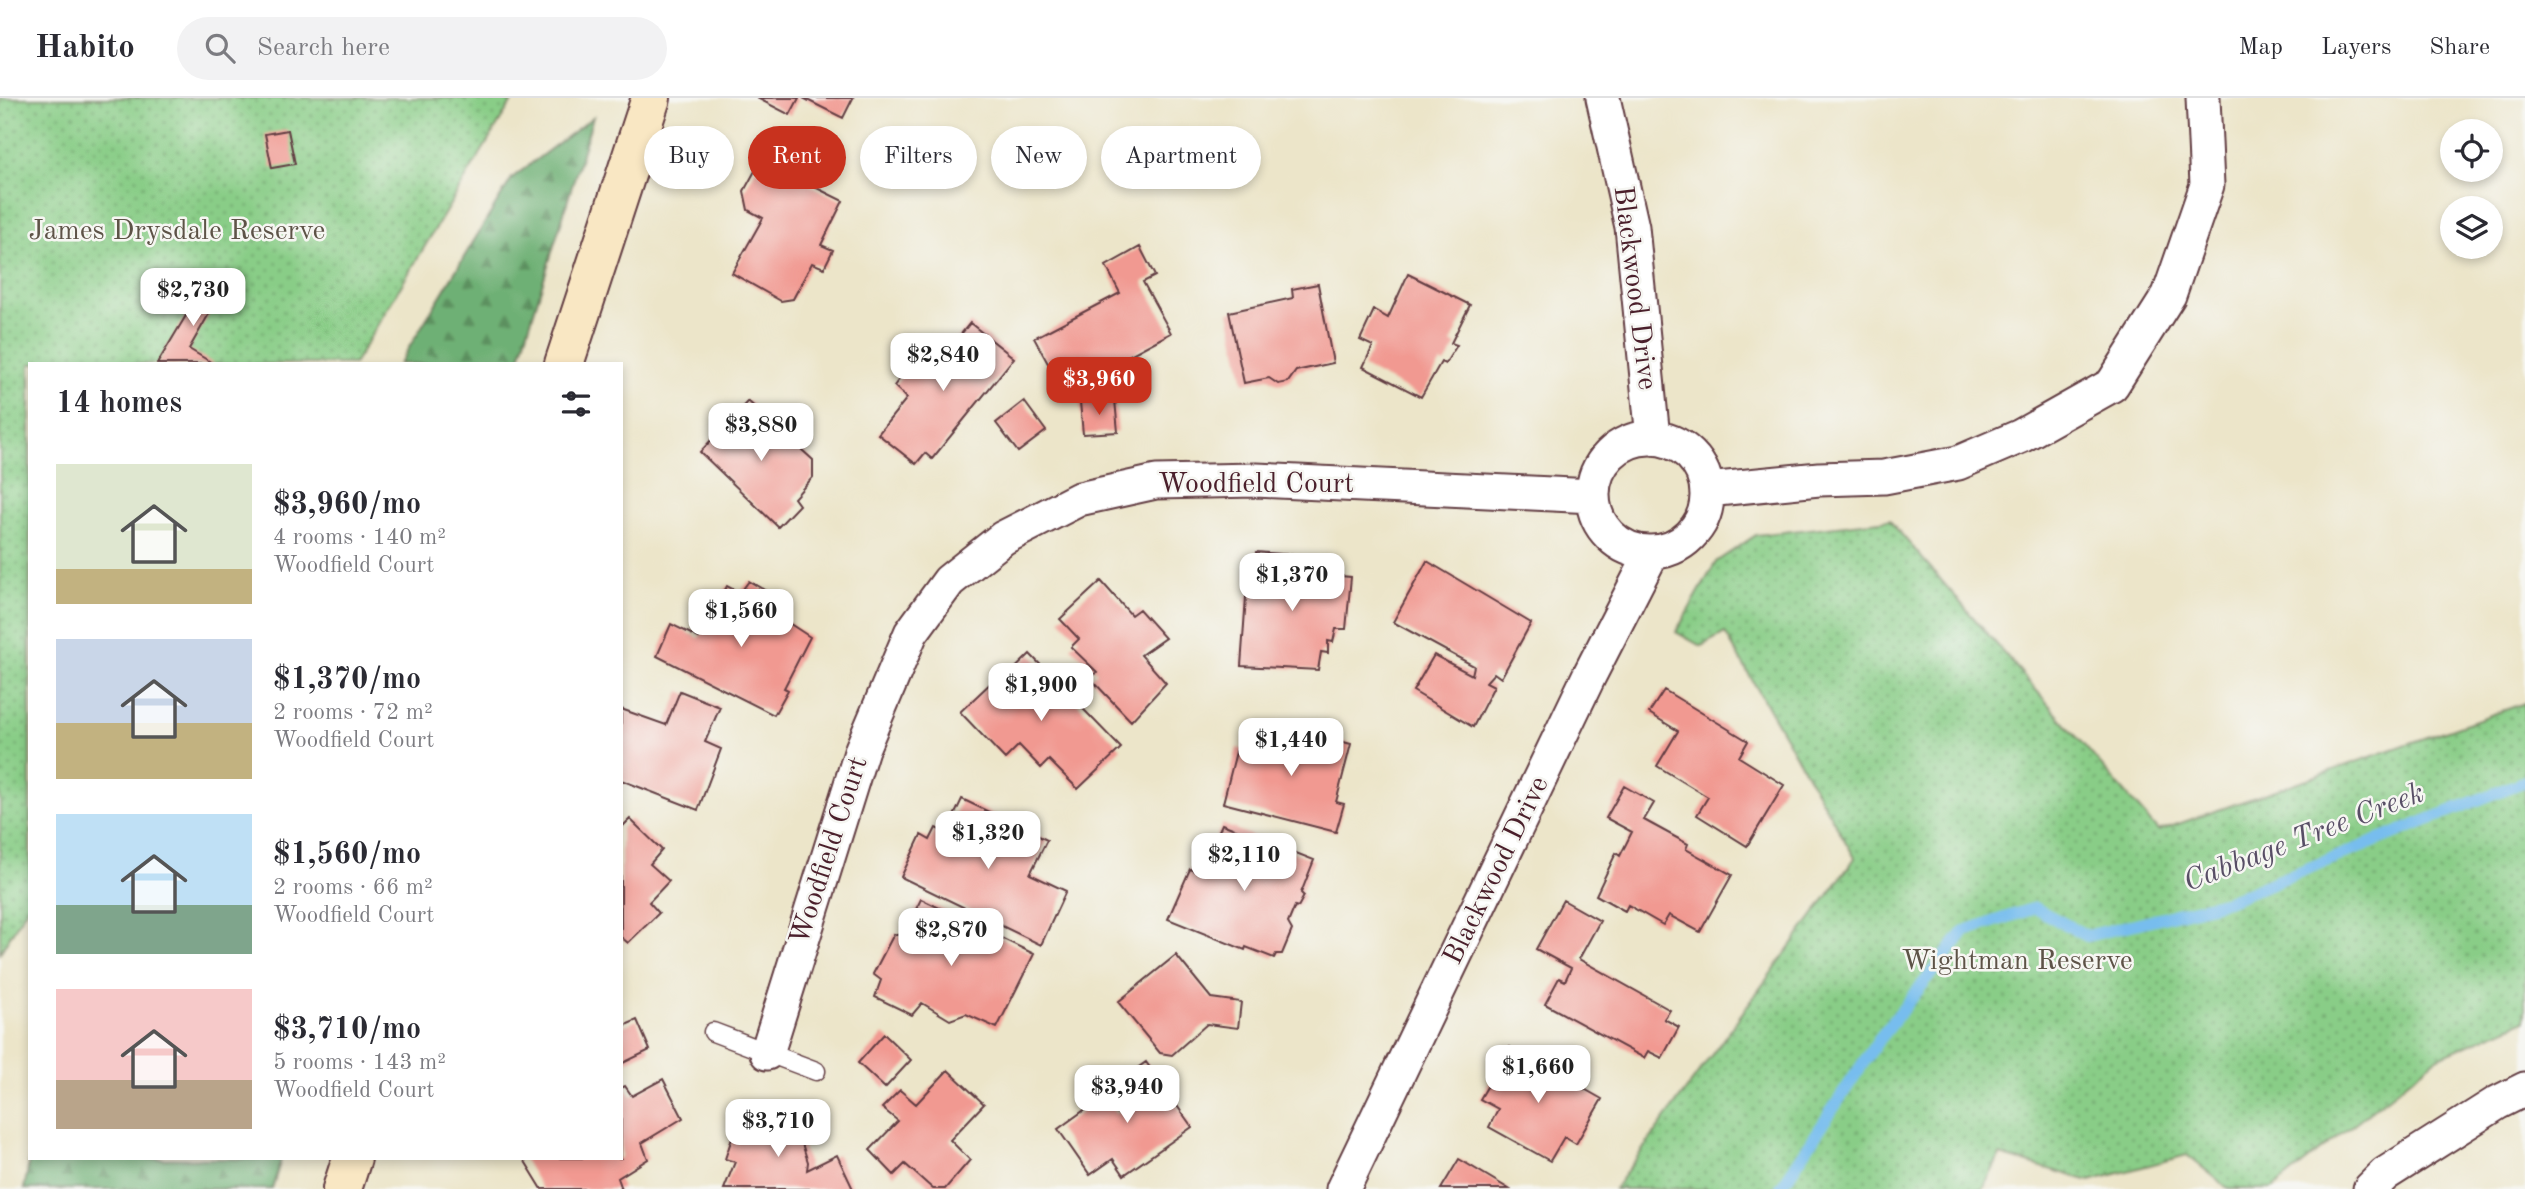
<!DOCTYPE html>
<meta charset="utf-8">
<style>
:root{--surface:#fff;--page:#f2f2f3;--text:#2b2b33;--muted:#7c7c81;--line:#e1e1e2;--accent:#c8321e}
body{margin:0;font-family:"Old Standard TT",serif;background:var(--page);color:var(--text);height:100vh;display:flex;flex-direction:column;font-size:26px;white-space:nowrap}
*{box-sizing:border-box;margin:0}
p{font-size:23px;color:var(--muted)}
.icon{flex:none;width:38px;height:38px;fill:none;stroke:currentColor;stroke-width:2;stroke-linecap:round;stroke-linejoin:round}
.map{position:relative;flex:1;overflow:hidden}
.details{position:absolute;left:28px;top:264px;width:595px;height:798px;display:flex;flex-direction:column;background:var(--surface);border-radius:0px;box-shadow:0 4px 10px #0003}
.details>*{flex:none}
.banner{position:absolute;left:644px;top:28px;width:665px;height:63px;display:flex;gap:14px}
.fabs{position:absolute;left:2440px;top:21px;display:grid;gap:14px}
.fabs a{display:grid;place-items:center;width:63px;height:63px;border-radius:50%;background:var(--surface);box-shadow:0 4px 10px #0003;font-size:35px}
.price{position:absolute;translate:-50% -60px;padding:0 16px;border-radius:14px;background:#fff;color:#222;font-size:23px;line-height:46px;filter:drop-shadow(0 2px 4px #0008)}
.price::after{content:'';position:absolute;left:50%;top:42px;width:21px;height:16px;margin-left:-10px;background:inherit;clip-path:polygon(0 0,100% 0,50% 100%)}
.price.on{background:var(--accent);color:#fff}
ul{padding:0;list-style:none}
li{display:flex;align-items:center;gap:21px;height:175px;padding:0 28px}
li span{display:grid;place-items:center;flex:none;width:196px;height:140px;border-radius:0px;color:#555}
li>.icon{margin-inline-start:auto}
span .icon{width:84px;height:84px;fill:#fffc;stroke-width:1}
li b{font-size:30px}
h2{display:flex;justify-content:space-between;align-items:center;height:84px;padding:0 28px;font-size:30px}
.pill{padding:0 24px;border-radius:32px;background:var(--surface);box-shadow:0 4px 10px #0003;font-size:24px;line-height:63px}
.pill.on{background:var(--accent);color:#fff}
header{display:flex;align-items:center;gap:42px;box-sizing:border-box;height:98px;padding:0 35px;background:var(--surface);border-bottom:2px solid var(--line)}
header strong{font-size:33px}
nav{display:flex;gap:38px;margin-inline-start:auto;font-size:24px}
.search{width:490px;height:63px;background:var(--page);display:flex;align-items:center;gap:18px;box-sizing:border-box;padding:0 24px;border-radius:38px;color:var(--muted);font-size:26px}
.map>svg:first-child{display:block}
.forest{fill:url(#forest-firs);stroke:#5c6850;stroke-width:2}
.park{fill:url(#park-dots);stroke:#6a7659;stroke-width:2}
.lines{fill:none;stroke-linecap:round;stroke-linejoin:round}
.stream{stroke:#77bdee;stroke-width:12}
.building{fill:#f19991}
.lane-casing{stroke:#623d43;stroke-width:21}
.street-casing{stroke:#623d43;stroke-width:37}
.secondary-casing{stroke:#623d43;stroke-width:42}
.lane{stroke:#fff;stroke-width:18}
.street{stroke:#fff;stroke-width:33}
.secondary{stroke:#f9e7c3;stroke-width:38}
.labels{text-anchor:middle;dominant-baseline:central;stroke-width:5;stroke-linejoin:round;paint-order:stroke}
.park-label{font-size:28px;fill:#5d5347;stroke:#f6f6f2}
.street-label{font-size:28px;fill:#4a1f2b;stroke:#f6f6f2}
.water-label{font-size:30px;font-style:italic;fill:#584e66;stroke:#f6f6f2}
</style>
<header>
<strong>Habito</strong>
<div class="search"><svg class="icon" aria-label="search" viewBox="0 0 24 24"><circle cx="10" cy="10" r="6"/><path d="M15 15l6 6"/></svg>Search here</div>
<nav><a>Map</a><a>Layers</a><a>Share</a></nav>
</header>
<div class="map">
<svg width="2525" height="1091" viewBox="0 0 2525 1091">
<defs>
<pattern id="forest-firs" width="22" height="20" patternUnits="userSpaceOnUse" patternTransform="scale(1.75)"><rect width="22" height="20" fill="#6eb074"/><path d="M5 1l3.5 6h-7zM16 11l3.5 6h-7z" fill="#5c8f5f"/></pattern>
<pattern id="park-dots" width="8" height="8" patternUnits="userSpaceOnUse" patternTransform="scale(1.75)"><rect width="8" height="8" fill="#89cd87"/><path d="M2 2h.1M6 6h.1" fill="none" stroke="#72a66f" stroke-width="1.8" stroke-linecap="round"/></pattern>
</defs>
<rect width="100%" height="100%" fill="#f6f6f2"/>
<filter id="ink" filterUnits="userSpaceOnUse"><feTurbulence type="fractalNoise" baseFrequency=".0143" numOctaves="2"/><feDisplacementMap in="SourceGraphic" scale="14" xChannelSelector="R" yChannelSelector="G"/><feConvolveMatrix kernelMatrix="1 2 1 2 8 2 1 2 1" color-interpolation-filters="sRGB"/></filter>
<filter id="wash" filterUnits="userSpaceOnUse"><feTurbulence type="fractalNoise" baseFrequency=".00686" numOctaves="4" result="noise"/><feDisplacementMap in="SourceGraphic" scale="28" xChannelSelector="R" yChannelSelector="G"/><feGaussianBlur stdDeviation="1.57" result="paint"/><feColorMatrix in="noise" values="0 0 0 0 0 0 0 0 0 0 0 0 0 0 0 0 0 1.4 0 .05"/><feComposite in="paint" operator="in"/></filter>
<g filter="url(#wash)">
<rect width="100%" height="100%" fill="#ece5c9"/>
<!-- forest -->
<path class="forest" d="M593,19L518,266H399L512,80Z
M30,1059V1060L281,1061L272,1091H24Z"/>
<!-- park -->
<path class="park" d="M0,0H514L354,266H30V805L0,855Z
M1889,422L2158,733L2525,605V922L2437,960L2272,1091H2229L2187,1057L2090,1083L2000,1057L1983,1091H1614L1855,760L1725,535L1701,548L1676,534L1716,464L1756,437Z"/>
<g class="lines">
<!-- stream -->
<path class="stream" d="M1780,1091L1879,941L1965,833L2035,810L2087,838L2227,803L2525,683"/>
</g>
<g id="blocks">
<!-- building -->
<path class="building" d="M757,0H799L790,17Z
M803,0H853L843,20Z
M288,32L295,66L272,70L265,36Z
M770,67L843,103L821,147L833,152L824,170L812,165L793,201L781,203L732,175L763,120L748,112L744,93L756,71Z
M1140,149L1155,178L1143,184L1171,235L1063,293L1034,240L1120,195L1106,168Z
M1408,176L1470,207L1451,245L1457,247L1445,266L1441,264L1421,299L1363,269L1373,248L1360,242L1374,212L1388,220Z
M209,179L225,188L189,251L214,266H157Z
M1318,186L1333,265L1296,273L1288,284L1278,286L1269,280L1244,285L1229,214L1293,200L1292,191Z
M970,225L1014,260L932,361L925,355L916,366L878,336L907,300L894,288L928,245L944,257Z
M1115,302L1118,334L1083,336L1080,304Z
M748,303L813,362V379L794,400L799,407L778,429L700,354Z
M1024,303L1046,333L1018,354L996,325Z
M1256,454L1318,459L1317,476L1351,479L1346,531H1336L1333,544L1328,543V555L1321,554L1318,572L1241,568L1246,499L1254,492Z
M1427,463L1531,525L1501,580L1494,575L1486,584L1494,588L1473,629L1413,593L1434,557L1472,577L1474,568L1393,524Z
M749,483L771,496L766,510L810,539L784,590L788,592L774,617L657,558L671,526L699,540L727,488L740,495Z
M1101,483L1131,517L1139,511L1165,540L1141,557L1166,585L1131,623L1090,580L1097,574L1071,549L1079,541L1060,521Z
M1030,556L1121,650L1078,691L1049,662L1041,670L1019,647L1005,661L960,614L995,581L999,586Z
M1664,592L1748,643L1739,659L1784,687L1747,748L1697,717L1708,699L1657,668L1678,633L1649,615Z
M680,593L720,609L705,644L721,651L698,712L621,682V611L666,627Z
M1272,625L1351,646L1336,704L1344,706L1336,734L1223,705L1237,650L1263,657Z
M1624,688L1654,705L1644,722L1688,746L1686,751L1732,777L1700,834L1669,817L1663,827L1628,807L1625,813L1596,797L1616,755L1620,758L1632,734L1606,720Z
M962,701L1047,742L1030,776L1066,793L1041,847L901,779L921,737L930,742L936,730L946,735Z
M630,721L662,752L650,766L669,783L649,804L659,815L628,845L621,839V730Z
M1222,726L1314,762L1301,795L1304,798L1298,809L1295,808L1288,825L1292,832L1282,856H1276L1274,860L1246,849L1245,852L1168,821L1190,771L1200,775Z
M921,801L1034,856L997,930L966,916L950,922L922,905L912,917L875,899L881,882L873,876L894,836L903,838Z
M1563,802L1600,823L1579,861L1670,912L1664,921L1679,929L1662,960L1648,953L1644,960L1545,906L1559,880L1565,883L1571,870L1536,851Z
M1176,857L1211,900L1241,904L1238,930L1207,926L1172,957L1160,955L1118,904Z
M637,922L650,952L621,966V929Z
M884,936L911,962L885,990L858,965Z
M1510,949L1602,1001L1576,1046L1564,1039L1550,1063L1489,1029L1498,1011L1480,1001Z
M1146,964L1192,1029L1124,1077L1113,1061L1090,1077L1058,1031L1104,998L1116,1015L1126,1008L1112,988Z
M948,972L984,1006L950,1042L970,1062L945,1091H933L905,1066L894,1077L870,1052L898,1023L882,1010L900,992L916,1006Z
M663,981L683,1020L642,1045L648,1061L618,1080L622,1091H542L523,1060H621V990L625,988L632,998Z
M769,1015L795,1024L808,1064L807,1072L837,1057L853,1091H724L735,1064L725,1061L740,1016L766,1026Z
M1459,1061L1509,1091H1441Z"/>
</g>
</g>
<g filter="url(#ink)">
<use href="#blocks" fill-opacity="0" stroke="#623d43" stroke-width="2"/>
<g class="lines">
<!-- lane casing -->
<g class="lane-casing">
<path id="lane" d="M713,934L816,973"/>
</g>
<!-- street casing -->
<g class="street-casing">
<path id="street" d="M1603,0L1632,129L1653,340
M1593 397a57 57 0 1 1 114 0a57 57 0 1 1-114 0Z
M1707,392L1819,381L1884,379L1958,365L2021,338L2112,287L2169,197L2207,87L2203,0
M767,955L862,651L911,535L949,483L1003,440L1079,401L1156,384L1256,382L1593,398
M1343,1091L1589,578L1652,455
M2370,1091L2385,1076L2497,1005L2525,991"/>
</g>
<!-- secondary casing -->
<g class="secondary-casing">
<path id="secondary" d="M564,266L651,0
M342,1091L352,1060"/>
</g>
<!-- lane -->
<use href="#lane" class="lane"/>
<!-- street -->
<use href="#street" class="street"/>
<!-- secondary -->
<use href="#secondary" class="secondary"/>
</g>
</g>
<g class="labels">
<!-- park labels -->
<g class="park-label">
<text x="177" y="134">James Drysdale Reserve</text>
<text x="2017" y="864">Wightman Reserve</text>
</g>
<!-- street labels -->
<g class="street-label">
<text transform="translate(1634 190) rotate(83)">Blackwood Drive</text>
<text x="1256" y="387">Woodfield Court</text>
<text transform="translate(830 753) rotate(-72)">Woodfield Court</text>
<text transform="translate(1497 773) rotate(-64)">Blackwood Drive</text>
</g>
<!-- water labels -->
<g class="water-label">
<text transform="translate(2304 740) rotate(-21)">Cabbage Tree Creek</text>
</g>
</g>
</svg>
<div class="fabs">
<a><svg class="icon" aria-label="locate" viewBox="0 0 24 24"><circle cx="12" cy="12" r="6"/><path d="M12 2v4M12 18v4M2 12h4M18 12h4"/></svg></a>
<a><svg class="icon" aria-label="layers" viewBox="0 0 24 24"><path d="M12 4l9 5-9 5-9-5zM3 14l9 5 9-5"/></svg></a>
</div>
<b class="price" style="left:193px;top:230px">$2,730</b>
<b class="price" style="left:943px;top:295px">$2,840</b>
<b class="price on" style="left:1099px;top:319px">$3,960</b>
<b class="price" style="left:761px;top:365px">$3,880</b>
<b class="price" style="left:1292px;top:515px">$1,370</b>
<b class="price" style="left:741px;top:551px">$1,560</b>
<b class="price" style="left:1041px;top:625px">$1,900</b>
<b class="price" style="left:1291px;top:680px">$1,440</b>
<b class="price" style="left:988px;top:773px">$1,320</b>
<b class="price" style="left:1244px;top:795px">$2,110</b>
<b class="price" style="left:951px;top:870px">$2,870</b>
<b class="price" style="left:1538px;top:1007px">$1,660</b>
<b class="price" style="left:1127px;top:1027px">$3,940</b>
<b class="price" style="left:778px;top:1061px">$3,710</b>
<div class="banner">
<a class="pill">Buy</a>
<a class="pill on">Rent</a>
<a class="pill">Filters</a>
<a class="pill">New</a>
<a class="pill">Apartment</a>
</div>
<section class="details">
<h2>14 homes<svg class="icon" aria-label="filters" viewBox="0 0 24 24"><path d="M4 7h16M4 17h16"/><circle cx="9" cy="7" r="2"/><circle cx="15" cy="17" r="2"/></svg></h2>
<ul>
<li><span style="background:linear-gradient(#dfe7d0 75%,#c2b280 0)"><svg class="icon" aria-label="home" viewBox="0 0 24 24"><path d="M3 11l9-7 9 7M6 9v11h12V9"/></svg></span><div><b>$3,960/mo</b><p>4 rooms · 140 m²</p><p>Woodfield Court</p></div></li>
<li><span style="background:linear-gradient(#c9d6e8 60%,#c2b280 0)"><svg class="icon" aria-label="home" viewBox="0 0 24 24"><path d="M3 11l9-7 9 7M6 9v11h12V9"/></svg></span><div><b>$1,370/mo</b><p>2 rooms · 72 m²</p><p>Woodfield Court</p></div></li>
<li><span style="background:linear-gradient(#bfe0f5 65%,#7fa58c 0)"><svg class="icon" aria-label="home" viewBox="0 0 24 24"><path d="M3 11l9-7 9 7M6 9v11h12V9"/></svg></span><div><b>$1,560/mo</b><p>2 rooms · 66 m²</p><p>Woodfield Court</p></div></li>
<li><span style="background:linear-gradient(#f6c9c9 65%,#b9a48a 0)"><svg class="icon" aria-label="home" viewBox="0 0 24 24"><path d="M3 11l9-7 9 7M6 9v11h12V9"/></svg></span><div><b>$3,710/mo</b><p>5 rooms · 143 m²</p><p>Woodfield Court</p></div></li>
</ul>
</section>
</div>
